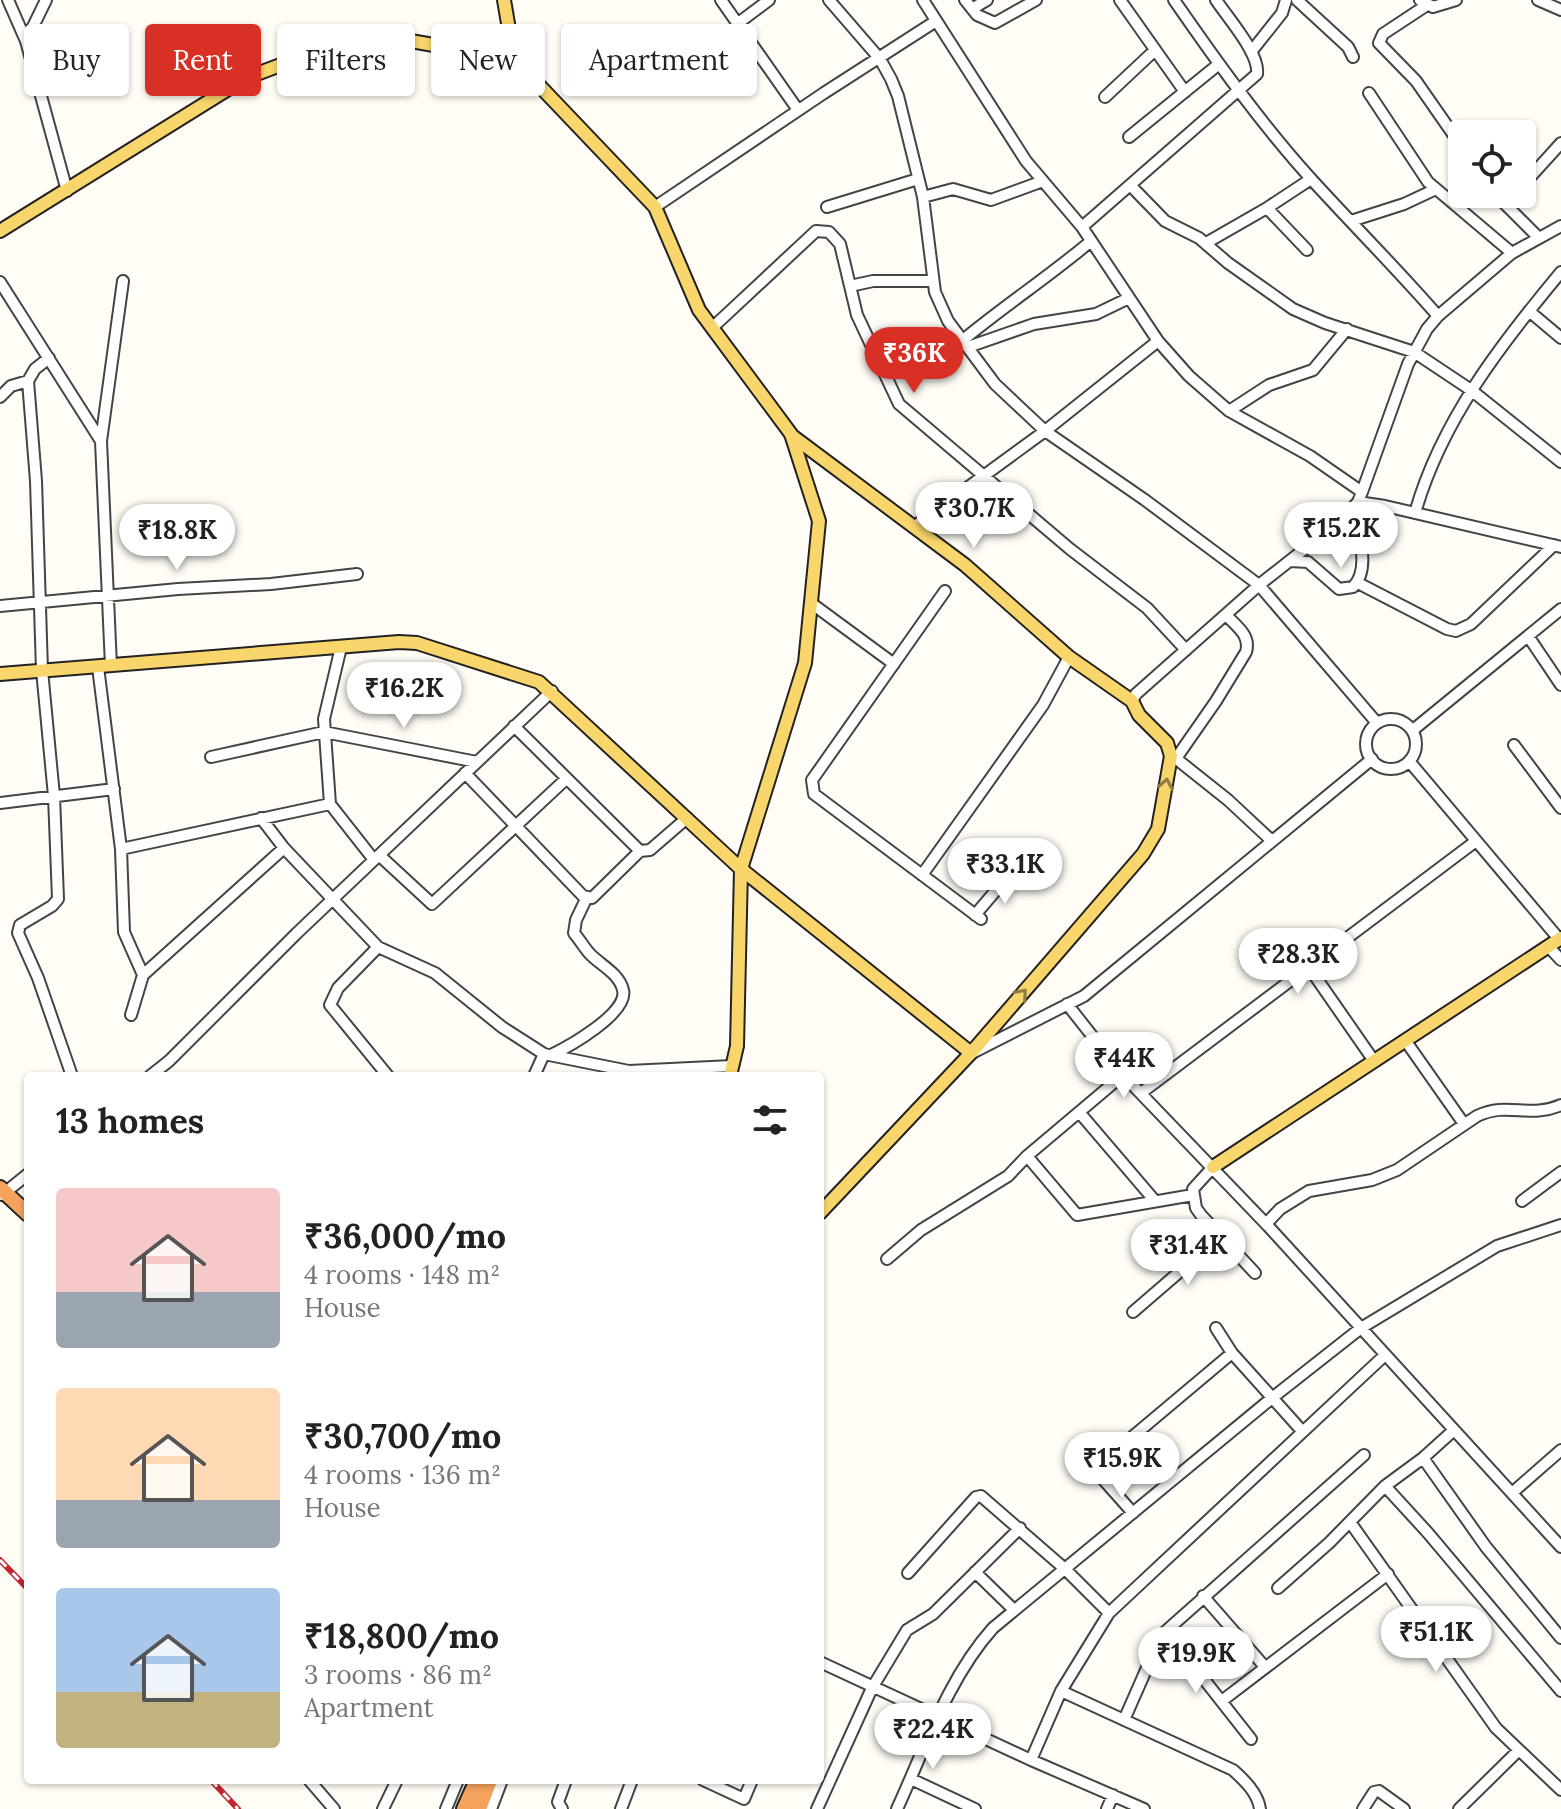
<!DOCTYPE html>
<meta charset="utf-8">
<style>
:root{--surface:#fff;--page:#f2f2f2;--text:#222;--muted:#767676;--accent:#d93025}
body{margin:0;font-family:Lora,serif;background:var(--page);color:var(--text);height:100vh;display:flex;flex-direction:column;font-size:30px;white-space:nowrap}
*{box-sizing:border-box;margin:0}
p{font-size:26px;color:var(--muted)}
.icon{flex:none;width:44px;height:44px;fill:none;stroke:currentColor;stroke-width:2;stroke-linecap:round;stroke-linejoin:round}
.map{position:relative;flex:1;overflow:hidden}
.drawer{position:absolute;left:24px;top:1072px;width:800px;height:712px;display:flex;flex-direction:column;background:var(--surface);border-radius:8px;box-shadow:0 2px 6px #0004}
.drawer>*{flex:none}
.top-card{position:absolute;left:24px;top:24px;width:800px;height:72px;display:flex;gap:16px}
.controls{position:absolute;left:1448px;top:120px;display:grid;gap:16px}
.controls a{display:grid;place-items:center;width:88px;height:88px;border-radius:8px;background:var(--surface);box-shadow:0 2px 6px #0004;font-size:40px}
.price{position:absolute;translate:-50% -68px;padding:0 18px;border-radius:28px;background:#fff;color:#222;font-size:26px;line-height:52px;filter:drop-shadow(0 2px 4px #0008)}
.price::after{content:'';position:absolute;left:50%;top:48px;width:24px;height:18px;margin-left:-12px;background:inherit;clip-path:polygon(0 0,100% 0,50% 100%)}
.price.on{background:var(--accent);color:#fff}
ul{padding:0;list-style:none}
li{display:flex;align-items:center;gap:24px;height:200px;padding:0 32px}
li span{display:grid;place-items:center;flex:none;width:224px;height:160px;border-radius:8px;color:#555}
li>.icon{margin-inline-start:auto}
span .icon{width:96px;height:96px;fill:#fffc;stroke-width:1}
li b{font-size:34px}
h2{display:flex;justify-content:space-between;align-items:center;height:96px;padding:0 32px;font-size:34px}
.pill{padding:0 28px;border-radius:8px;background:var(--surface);box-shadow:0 2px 6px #0004;font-size:28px;line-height:72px}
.pill.on{background:var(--accent);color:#fff}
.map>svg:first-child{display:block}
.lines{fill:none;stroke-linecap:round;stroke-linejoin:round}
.minor-casing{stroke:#444;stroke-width:14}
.major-casing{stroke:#222;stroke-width:16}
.highway-casing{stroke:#222;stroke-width:18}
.minor{stroke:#fff;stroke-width:10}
.major{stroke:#f9d66b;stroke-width:12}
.highway{stroke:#f5a25d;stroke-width:14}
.rail-casing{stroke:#c4262e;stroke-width:6}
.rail{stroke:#fff;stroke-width:3;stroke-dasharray:9;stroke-linecap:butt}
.oneway{stroke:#917d42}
</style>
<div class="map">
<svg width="1561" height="1809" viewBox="0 0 1561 1809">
<rect width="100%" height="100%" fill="#fffdf5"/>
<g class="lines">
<!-- minor casing -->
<g class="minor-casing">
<path id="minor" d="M8,0L26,41L67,191
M721,0L798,110
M829,0L880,59L891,79L898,96L923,197L935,292L948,321L995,384L1045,431L1145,500L1259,585L1377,723
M923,0L1026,161L1082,227L1158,341L1189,376L1229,411L1310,456L1362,492
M965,0L977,15L995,23L1036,0
M1120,0L1185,92
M1174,0C1217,62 1262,125 1313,181C1354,226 1398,270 1438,316
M1297,0L1348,47L1353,57
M1420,0L1433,7L1456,0
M1538,0L1561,10
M1427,5L1383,34L1379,43L1416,81L1462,147
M972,9L987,0
M737,24L769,0
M26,41L46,0
M1251,52L1282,13L1286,0
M1369,93L1428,182L1512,253
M1105,97L1154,51
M1129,137L1219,64
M1131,186L1165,221L1199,238L1228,263L1293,309L1325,323L1414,352L1471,390L1561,462
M1522,186L1561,143
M1495,194L1539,238
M923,197L953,189L991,200L1043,181
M655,207L824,93L936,21
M827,207L918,179
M1267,208L1307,250
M1351,221L1404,204L1436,189
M1082,227L1257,74C1260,54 1228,18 1216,0
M1206,243L1267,208L1311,179
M0,282L101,441L111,666
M850,286L873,281H933
M1529,311L1561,338
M712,328L816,231L829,232L840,244L857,315L899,404L1070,549L1147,608L1186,650
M963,340C1005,305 1050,276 1091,241
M968,347L1034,324L1096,314L1129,298
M49,358L35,369L28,381L36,481L42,670L54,796L58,899L52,906L20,925L18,933L38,978L72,1076
M0,397L11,386L28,381
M1229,411L1269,385L1313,370L1347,329
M101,441L123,281
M1358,502L1385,506L1561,547
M1415,513C1441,421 1501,344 1561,272
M915,526L1045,431L1158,341
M1290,561L1308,562L1339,589L1353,587C1371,569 1359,532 1350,511
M1358,583L1447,629L1456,631L1471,624L1554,545
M945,591L812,780L814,794L981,919
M811,603L894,664
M0,606L178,589L271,584L357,574
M1528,636L1561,685
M341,647L324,719L330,804L374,860
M98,667L121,849L124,932L143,975
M1132,701L1136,694L1259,585L1340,521L1358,502L1362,492L1408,364L1427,329L1438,316L1512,253L1561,226
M1366 744a25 25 0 1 1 50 0a25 25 0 1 1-50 0Z
M514,726L640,851L650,850L687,818
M1413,730L1561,609
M1514,745L1561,808
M211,757L324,732L477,762
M1174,757L1228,800L1272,841
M1177,757L1216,701L1246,652C1251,635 1236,626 1226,615
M1409,761L1559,939
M465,773L583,896L592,898L640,851
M0,803L114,789
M261,818L284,848L378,947L435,973L502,1027L544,1054L629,1071L732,1066
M121,849L330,804
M379,855L432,904L566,779
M922,875L1043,705L1069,657
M975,915L1009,875
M1548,946L1561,960
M378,947L338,988L330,1005L388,1076
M1308,966L1374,1061
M1067,1004L1123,1075L1268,1226L1561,1547
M131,1015L143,975L284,848
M1405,1040L1464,1124
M972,1053L1084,996L1372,759
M551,1055C568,1047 629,1013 623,990C619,973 600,965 589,953C584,947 579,939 574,933L576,920L587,897
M150,1076L169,1061L297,933L552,691
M534,1076L544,1054
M1141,1093L1476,841
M1079,1112L1155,1201
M1027,1156L1077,1215L1193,1195
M1213,1167L1193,1189L1196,1208L1201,1215L1255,1273
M2,1195L28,1174
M1522,1201L1561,1172
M1266,1224L1280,1209L1309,1191L1372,1180L1397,1170L1477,1116C1508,1101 1529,1119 1561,1105
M887,1259L921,1230L1008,1176L1027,1156L1123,1075
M1133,1312L1221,1236
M1216,1328L1232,1353L1302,1431
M1423,1458L1486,1547L1561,1638
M1385,1486L1428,1533L1561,1691
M1512,1493L1561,1450
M1133,1513L1094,1469L1232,1353
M1350,1522L1496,1728L1561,1790
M975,1572L1014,1610
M908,1573L976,1497L981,1496L1065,1569L1109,1613
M1278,1588L1329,1543L1385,1486L1423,1458L1454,1430
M1203,1596L1265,1667
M1166,1631L1251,1739
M820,1662L1031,1760L1061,1691L1233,1770C1244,1780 1258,1793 1260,1809
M1061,1691L1109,1613L1385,1355
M1223,1700L1388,1574
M1124,1720L1157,1645L1166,1631L1364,1455
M1031,1760L1144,1809
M911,1779L975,1809
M309,1780L334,1809
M703,1780L744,1799L752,1780
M383,1809L397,1780
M446,1809L458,1780
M491,1809L502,1780
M562,1809L558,1802L566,1780
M621,1809L632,1780
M817,1809L872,1688L907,1630L933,1614L1020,1528
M897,1809C925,1748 948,1678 993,1628L1272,1398L1361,1328L1497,1246L1561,1225
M1107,1809L1113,1795
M1363,1809L1374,1792L1379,1791L1404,1809
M1459,1809L1518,1751"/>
</g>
<!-- major casing -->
<g class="major-casing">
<path id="major" d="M504,0L514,59
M0,231L246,78L365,33L514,59L655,207L699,310L791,434L819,521L805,663L741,869L737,1046L730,1076
M791,435L965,565L1069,657L1132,701L1139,715L1167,743L1171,756L1158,829L1143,854L971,1053L820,1213
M0,674L399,642L417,643L539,682L741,869L971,1053
M1213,1167L1561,938"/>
</g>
<!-- highway casing -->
<g class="highway-casing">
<path id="highway" d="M0,1188L28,1214
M464,1809L477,1780
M479,1809L490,1780"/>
</g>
<!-- minor -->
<use href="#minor" class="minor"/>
<!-- major -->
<use href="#major" class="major"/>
<!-- highway -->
<use href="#highway" class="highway"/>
<!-- rail casing -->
<g class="rail-casing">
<path id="rail" d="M0,1560L28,1589
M211,1780L238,1809"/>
</g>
<!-- rail -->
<use href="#rail" class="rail"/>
</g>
<!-- one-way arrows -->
<defs><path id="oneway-chevron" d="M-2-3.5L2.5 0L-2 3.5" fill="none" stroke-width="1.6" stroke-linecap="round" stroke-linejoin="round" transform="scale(2)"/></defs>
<g class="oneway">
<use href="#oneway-chevron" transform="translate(1166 784) rotate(-80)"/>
<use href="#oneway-chevron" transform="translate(1022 994) rotate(-49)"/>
</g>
</svg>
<div class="controls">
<a><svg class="icon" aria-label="locate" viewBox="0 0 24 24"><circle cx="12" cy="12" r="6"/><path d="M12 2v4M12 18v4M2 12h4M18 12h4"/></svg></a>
</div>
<b class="price on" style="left:914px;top:395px">₹36K</b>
<b class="price" style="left:974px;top:550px">₹30.7K</b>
<b class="price" style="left:1341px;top:570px">₹15.2K</b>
<b class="price" style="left:177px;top:572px">₹18.8K</b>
<b class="price" style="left:404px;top:730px">₹16.2K</b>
<b class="price" style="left:1005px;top:906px">₹33.1K</b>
<b class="price" style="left:1298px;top:996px">₹28.3K</b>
<b class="price" style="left:1124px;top:1100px">₹44K</b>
<b class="price" style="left:1188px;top:1287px">₹31.4K</b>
<b class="price" style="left:1122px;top:1500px">₹15.9K</b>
<b class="price" style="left:1436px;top:1674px">₹51.1K</b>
<b class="price" style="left:1196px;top:1695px">₹19.9K</b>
<b class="price" style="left:933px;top:1771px">₹22.4K</b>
<div class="top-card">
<a class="pill">Buy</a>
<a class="pill on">Rent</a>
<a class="pill">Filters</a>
<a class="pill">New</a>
<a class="pill">Apartment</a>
</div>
<section class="drawer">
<h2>13 homes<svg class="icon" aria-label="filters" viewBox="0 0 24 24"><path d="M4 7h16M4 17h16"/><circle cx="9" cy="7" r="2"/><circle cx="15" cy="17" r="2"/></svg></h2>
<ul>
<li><span style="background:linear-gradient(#f6c9c9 65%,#9aa5b1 0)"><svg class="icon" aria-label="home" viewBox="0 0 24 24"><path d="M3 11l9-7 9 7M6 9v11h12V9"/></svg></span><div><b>₹36,000/mo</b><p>4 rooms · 148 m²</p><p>House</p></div></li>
<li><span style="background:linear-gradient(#ffd9b3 70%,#9aa5b1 0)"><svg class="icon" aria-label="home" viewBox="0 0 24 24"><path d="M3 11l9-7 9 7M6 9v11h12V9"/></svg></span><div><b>₹30,700/mo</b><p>4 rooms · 136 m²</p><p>House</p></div></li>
<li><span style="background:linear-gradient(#a9c7e8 65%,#c2b280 0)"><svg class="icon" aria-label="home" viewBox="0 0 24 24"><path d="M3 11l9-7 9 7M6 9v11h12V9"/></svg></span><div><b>₹18,800/mo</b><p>3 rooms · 86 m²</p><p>Apartment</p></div></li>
</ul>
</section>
</div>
